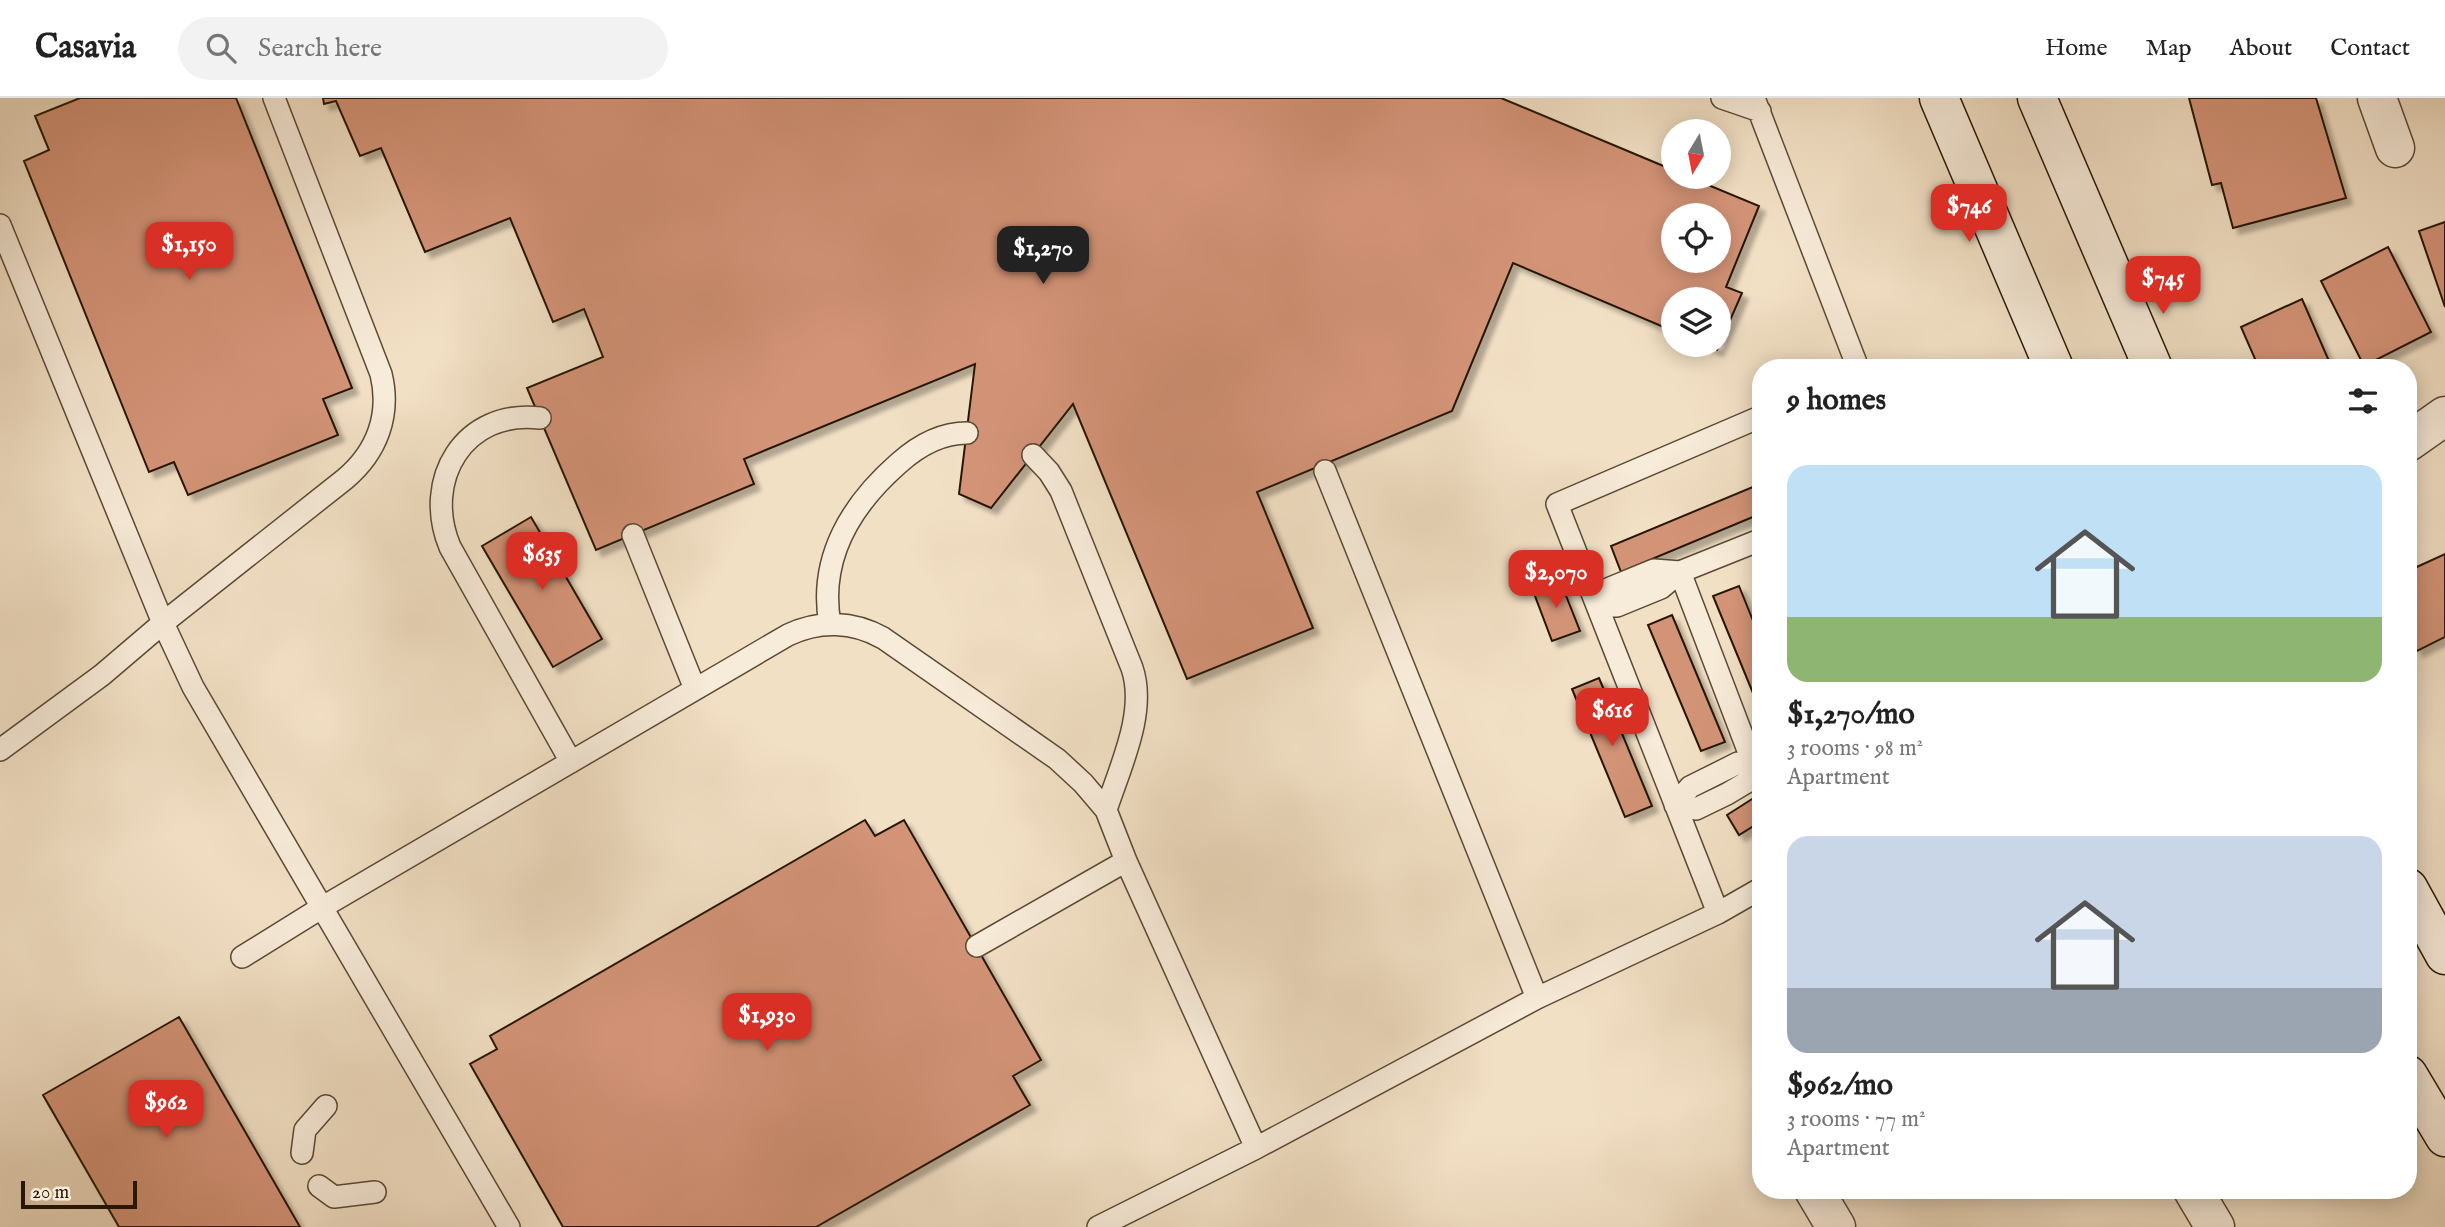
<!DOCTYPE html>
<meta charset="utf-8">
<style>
:root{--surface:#fff;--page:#f2f2f2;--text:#222;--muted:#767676;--line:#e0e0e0;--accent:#d93025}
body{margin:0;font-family:"IM FELL English",serif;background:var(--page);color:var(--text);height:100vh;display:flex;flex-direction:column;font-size:26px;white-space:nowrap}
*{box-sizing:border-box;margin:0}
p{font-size:23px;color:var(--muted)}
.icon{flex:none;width:38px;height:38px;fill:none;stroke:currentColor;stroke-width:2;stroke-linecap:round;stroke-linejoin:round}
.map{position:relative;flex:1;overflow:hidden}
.drawer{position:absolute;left:1752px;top:261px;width:665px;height:840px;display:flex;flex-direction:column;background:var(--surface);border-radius:28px;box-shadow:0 4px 18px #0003}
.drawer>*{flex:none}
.needle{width:46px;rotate:190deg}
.fabs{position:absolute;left:1661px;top:21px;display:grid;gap:14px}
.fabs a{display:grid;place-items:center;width:70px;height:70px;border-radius:50%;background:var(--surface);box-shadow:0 4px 18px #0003;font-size:35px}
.scale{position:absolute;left:21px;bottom:18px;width:116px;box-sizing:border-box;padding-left:7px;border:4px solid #281804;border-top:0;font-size:19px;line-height:24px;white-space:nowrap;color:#281804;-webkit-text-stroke:5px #f7ebd9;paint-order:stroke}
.price{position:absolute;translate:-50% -60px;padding:0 16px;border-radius:14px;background:var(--accent);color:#fff;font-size:23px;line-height:46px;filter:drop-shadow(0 2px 4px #0008)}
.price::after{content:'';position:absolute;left:50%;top:42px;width:21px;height:16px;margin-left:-10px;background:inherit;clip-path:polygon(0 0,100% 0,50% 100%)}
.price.current{background:#222;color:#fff}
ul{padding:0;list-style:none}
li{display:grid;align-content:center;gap:14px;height:371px;padding:0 35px}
li span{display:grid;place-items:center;height:217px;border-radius:21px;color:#555}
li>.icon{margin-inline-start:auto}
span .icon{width:126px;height:126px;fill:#fffc;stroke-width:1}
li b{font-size:30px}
h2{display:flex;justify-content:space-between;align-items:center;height:84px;padding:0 35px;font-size:30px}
header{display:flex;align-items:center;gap:42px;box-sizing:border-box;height:98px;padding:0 35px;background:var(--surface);border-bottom:2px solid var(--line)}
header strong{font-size:33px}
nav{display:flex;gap:38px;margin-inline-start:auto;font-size:24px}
.search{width:490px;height:63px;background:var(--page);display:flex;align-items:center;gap:18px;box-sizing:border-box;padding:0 24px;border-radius:38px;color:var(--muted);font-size:26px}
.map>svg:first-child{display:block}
.building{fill:#d39377;stroke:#281804;stroke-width:2;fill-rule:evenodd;filter:url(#shadow)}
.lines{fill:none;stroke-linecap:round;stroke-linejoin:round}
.service-casing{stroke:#5a4a34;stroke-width:24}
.minor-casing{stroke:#5a4a34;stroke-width:41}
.secondary-casing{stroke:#281804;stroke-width:41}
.service{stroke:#f7ebd9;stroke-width:21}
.minor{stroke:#f7ebd9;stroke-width:38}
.secondary{stroke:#f7ebd9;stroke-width:38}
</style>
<header>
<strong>Casavia</strong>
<div class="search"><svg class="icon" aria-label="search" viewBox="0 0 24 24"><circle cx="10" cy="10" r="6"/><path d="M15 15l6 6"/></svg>Search here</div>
<nav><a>Home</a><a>Map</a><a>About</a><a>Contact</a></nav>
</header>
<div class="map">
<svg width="2445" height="1129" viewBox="0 0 2445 1129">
<defs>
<filter id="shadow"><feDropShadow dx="6" dy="6" stdDeviation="2" flood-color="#0004"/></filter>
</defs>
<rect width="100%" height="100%" fill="#f2e0c5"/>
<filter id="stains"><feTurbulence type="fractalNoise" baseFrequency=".00286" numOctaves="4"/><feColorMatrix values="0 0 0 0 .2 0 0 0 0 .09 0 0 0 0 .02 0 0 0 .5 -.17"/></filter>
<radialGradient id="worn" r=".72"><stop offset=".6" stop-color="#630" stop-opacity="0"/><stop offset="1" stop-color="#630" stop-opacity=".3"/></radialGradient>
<!-- building -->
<path class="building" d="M80,0H236L352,290L323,301L338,337L188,397L174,364L149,374L24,63L49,52L35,18Z
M323,0H1501L1673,72V79H1689L1759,108L1726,189L1742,195L1717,252L1706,247H1718V201H1673V233L1513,165L1452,313L1257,394L1313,530L1187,581L1073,306L991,410L959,396L975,266L744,361L754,386L596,452L527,290L603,259L584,211L553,224L510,120L425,154L381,50L360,58L336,3L324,6ZM1673,117H1718V163H1673Z
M2189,0H2316L2346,100L2233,130L2221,85L2212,87Z
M2445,124V209L2419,133Z
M2388,149L2431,234L2364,268L2321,183Z
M2302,201L2332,270H2259L2241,229Z
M1760,386V416L1621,474L1611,448Z
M531,419L602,541L553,569L482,448Z
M2445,456V539L2417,553L2408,534V473Z
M1559,480L1580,533L1552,543L1532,490Z
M1739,488L1760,540V612L1713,498Z
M1672,517L1725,644L1701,653L1648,527Z
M1599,580L1652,708L1625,719L1572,591Z
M1760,696V724L1739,737L1727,717Z
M865,722L875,738L904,722L1041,962L1013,978L1030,1007L816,1129H563L470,966L497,951L490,938Z
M179,919L300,1129H119L43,997Z"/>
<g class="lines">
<!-- service casing -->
<g class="service-casing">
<path id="service" d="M1722,0L1760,13
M1754,0L1858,270
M0,127L163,525L193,589L509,1129
M540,320C464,311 422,382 450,449L571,664
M1033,357L1049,374L1061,393L1132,570C1147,614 1120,669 1106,712
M1325,373L1537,900
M633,437L695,591
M1680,474L1754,668
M1597,507L1617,508L1661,490L1680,474L1760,442
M1597,507L1610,490L1654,472L1680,474
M830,526C818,460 852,406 899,365C918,348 940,335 967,335
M0,652L102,577L163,525L345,381C377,354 391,317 381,276L274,0
M1754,668L1738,665L1690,689L1675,707L1696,711L1727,696L1747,684L1754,668L1760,664
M1718,815L1557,406L1760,319
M977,848L1126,763
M242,859L321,810L788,537C819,522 853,523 883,540L1057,661L1083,685L1106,712L1126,763L1256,1050
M302,1055L305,1032L326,1008
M319,1088L334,1099L375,1094
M1098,1129L1256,1050L1537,900L1718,815L1760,791"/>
</g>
<!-- minor casing -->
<g class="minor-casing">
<path id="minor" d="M2377,0L2395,50
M2408,344L2445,318
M1814,1092L1836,1129
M2193,1092L2215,1129"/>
</g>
<!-- secondary casing -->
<g class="secondary-casing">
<path id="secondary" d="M1939,0L2054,270
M2037,0L2153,270
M2408,790L2445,857
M2408,977L2445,1039"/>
</g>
<!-- service -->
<use href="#service" class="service"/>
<!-- minor -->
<use href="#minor" class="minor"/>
<!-- secondary -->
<use href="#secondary" class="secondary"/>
</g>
<rect width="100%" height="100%" filter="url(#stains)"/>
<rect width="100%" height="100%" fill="url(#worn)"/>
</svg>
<div class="fabs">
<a><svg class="needle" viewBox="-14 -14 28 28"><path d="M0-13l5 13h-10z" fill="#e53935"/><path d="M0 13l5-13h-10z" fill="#767676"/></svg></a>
<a><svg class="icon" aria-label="locate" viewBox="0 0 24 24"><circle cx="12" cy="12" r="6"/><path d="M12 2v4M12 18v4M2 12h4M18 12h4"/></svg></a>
<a><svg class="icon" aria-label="layers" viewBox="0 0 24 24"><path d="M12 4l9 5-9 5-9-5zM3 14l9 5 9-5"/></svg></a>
</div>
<div class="scale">20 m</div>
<b class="price" style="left:1969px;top:146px">$746</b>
<b class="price" style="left:189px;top:184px">$1,150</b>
<b class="price current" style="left:1043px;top:188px">$1,270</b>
<b class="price" style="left:2163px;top:218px">$745</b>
<b class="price" style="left:542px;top:494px">$635</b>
<b class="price" style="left:1556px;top:512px">$2,070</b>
<b class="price" style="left:1612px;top:650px">$616</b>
<b class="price" style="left:767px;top:955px">$1,930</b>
<b class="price" style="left:166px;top:1042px">$962</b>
<section class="drawer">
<h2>9 homes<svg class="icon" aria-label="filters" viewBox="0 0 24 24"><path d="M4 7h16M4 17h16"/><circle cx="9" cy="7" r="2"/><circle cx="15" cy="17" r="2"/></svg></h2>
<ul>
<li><span style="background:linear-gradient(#bfe0f5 70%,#8fb573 0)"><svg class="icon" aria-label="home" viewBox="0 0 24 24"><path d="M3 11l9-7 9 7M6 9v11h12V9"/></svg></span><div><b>$1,270/mo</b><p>3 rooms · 98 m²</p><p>Apartment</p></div></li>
<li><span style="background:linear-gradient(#c9d6e8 70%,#9aa5b1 0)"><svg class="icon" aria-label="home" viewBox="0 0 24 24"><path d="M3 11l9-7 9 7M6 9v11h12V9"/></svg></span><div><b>$962/mo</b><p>3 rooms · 77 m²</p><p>Apartment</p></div></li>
</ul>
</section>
</div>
